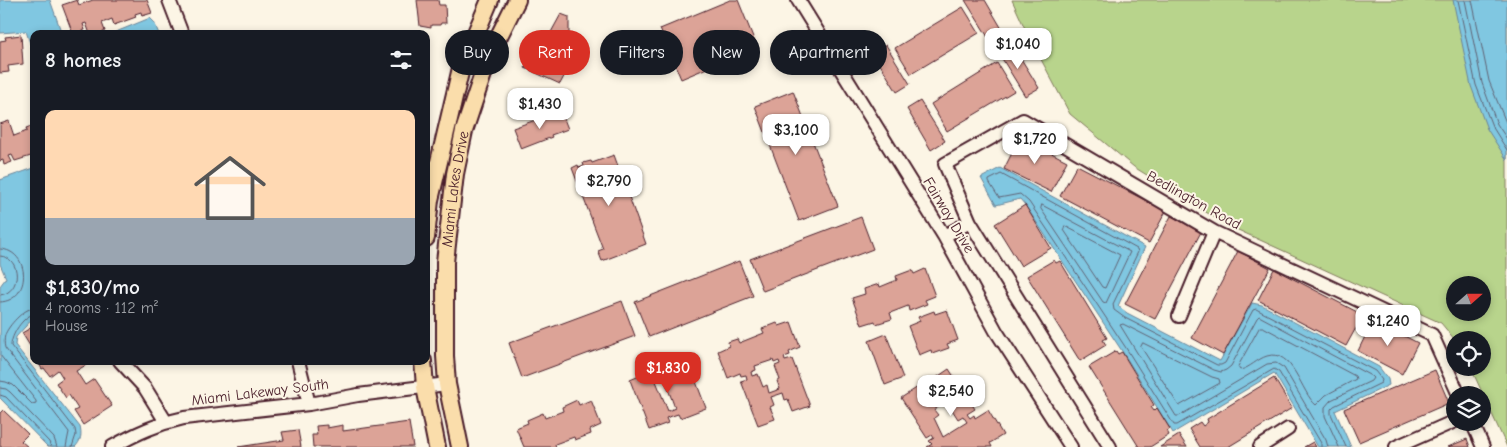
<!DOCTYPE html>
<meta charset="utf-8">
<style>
:root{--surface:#171b24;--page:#242831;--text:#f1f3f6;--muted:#9ea1a6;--line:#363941;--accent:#d93025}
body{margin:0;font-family:"Comic Neue",sans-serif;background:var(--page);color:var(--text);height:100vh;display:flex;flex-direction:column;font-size:19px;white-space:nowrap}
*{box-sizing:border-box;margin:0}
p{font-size:16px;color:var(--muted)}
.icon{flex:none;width:28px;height:28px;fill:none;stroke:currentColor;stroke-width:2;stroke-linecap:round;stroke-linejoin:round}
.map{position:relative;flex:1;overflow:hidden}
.side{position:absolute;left:30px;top:30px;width:400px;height:335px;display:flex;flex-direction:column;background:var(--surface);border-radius:10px;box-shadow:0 2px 8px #0003}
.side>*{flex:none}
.hud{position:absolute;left:445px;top:30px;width:475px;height:45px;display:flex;gap:10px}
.needle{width:32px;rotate:69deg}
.fabs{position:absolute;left:1446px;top:276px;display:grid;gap:10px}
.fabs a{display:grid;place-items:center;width:45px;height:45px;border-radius:50%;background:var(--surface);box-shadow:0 2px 8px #0003;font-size:25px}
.price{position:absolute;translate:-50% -42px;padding:0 11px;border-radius:10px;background:#fff;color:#222;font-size:16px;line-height:32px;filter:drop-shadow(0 1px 2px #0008)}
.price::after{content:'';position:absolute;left:50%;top:30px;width:15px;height:11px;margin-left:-8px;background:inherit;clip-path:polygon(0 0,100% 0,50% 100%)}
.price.selected{background:var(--accent);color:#fff}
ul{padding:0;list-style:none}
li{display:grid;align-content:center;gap:10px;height:265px;padding:0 15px}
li+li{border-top:1px solid var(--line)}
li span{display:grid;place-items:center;height:155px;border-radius:10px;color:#555}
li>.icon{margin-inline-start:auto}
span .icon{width:90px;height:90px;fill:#fffc;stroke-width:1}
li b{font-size:21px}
h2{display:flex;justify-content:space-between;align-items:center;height:60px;padding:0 15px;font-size:21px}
.pill{padding:0 18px;border-radius:22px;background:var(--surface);box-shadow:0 2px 8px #0003;font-size:18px;line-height:45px}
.pill.selected{background:var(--accent);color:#fff}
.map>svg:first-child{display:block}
.green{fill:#b8d48c;stroke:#817a5c;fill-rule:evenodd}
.water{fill:#80c7e1;stroke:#6a8498}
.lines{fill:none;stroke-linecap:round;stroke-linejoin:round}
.shore{stroke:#606274;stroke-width:1}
.building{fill:#dca397;stroke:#4a1f2b;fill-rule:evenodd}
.minor-casing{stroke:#4a1f2b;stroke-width:16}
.major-casing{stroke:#4a1f2b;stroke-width:20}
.minor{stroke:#fcf5e5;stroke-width:12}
.major{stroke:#faddab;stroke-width:16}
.labels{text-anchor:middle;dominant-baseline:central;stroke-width:4;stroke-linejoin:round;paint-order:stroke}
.street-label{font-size:15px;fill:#4a1f2b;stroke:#fcf5e5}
</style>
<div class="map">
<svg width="1507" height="447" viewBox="0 0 1507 447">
<rect width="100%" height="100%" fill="#fcf5e5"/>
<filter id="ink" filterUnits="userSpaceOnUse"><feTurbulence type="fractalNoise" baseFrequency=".02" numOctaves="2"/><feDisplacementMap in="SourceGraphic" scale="10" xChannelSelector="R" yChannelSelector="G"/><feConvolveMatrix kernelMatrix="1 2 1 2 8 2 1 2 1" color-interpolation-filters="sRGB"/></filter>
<g filter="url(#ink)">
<!-- green -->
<path class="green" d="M1012,0H1507V447L1471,368H1482V340H1455L1441,323L1225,224L1134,167L1070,114L1027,33ZM1455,285H1482V312H1455Z"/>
<!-- water -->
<path class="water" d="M0,0H50L62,34H34V56L26,31L0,33Z
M1453,0H1507V160L1487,129L1471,86Z
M150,18L154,22L159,34H111Z
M34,168V317L16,337L15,345L80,427C82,435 81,441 75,447H48L0,398V286L6,278L0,264V180Z
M1000,168L1145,247L1118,306L1127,313L1220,361L1252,303L1262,305L1379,367L1388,379L1389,385L1335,411L1351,447H1318L1274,373L1173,433L1122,351L1025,205L1020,199L996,205L981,178Z"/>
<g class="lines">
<!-- shore -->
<path class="shore" d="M1458,0L1476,85L1492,126L1507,150
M1465,0L1482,83L1497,124L1507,139
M1472,0L1489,81L1507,125
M1042,205L1130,252L1106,303L1103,302L1041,209Z
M1065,226L1120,255L1105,288L1102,287L1064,230Z
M0,249C31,250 32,301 0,302
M0,256C22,257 22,293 0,295
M34,308C24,308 8,326 5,335C4,339 4,344 5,348L69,432L66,447
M34,314C23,316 11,335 11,346L75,429L76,435L72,447
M1260,327H1263L1355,376L1356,379L1326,395L1316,405C1301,393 1293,348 1267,356C1257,359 1250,368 1240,370L1238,367Z
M1143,343L1212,377L1219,379L1220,383L1179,406L1141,347Z
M0,355L36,401V403L32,404L13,385L6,382L0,381
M0,388L6,389L10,392L54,438L57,447
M0,395L6,397L49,442L51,447
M1321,447V443L1279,372L1274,369L1177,425H1174L1126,348L1029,202L1020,194L999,198L989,182V180L1001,174L1137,249L1138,252L1113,304L1114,310L1125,318L1217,365H1221L1225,363L1253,310L1256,309L1375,371L1382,380L1381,383L1334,406L1331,409V414L1346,447
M1328,447L1326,440L1284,368L1276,363L1267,364L1179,416H1176L1120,325L1123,324L1214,370L1221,372L1226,370L1231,366L1257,318L1259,316L1371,376L1373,378L1371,381L1331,400L1325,407V416L1339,447"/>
</g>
<!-- building -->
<path class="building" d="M77,0L79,5L93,0H147L152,13L142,16L141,12L135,14L136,17L114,25L112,19L102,23L105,31L99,34H90L86,23L83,24L85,30L73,34L62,5Z
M417,0H438L439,5H445L446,23H441L440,25H431V28L420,26Z
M730,0H738L757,47L681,79L660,29Z
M965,0H985L1002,29L988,37Z
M963,7L979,33L911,74L895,48Z
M561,14L569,17V45L578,50L560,84L525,68L542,33L549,36Z
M21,35L23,64L8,66L9,72L0,73V41L6,40L5,37Z
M1012,44L1039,88L1025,96L998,52Z
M886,45L910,84L897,92L873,53Z
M997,63L1014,91L947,131L931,104Z
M793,91L838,206L799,221L755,106Z
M920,101L945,141L931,150L907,109Z
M561,111L568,129L551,135L552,137L521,149L513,128Z
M9,121L14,136L27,131L26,128L34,125V155L15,161L12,155L9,156L12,162L4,165L3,160L0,161V124Z
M1020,137L1067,161L1051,192L1004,169Z
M614,155L646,244L602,261L598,251L603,249L572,168L578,165L579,168L584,166L583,163L591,161L592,163Z
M1077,165L1166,211L1149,243L1060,196Z
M1025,205L1051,248L1021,266L995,224Z
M1171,216L1201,232L1155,319L1125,304Z
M861,217L873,249L763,291L750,259Z
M1238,251L1270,268L1223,355L1192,338Z
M1054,260L1056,263L1060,261L1107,338L1103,340L1106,345L1080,361L1027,276Z
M739,261L753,296L649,337L635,302Z
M925,269L935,296L925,300L927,304L909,311L908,306L890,313L892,319L876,324L875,321L862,325L852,298L865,294L864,289L879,284L880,287L897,280L896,276L912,270L914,274Z
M1274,269L1363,315L1346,346L1258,300Z
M622,301L635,336L522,378L509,343Z
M947,310L958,340L947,344L949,348L932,354L931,350L919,355L908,326L920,321L918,317L934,311L935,314Z
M1373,320L1418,343L1402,374L1358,351Z
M791,322L800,347L789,352L790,355L784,357L785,361L792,359L810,406L793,412L788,399L785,400L783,393L771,397L774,405L770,407L775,419L758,425L741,381L747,379L746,375L741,376L740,373L728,378L718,351L729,346L728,342L737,339L739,343L764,333L762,329L777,323L779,326ZM773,360L774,363L779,361L780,364L775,366L780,380L777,381L780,389L769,393L767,385L763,387L758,374L752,376L751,372L756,370L755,366Z
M34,326V344L30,346L22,333Z
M886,334L903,378L885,385L869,341Z
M1116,351L1118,354L1122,352L1154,405L1151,407L1154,411L1157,408L1170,429L1167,431L1169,435L1150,447H1139L1089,367Z
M687,358L706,408L680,418L678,414L666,418L668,423L649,430L630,380L649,372L651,378L664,373L662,367ZM664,378L675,408L668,411L656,381Z
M40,361H84L86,365L76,371L85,385L94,379L112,406L83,425L74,411L78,409L69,395L66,398L56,383L63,378L58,370L50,376L44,368L42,369L38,362Z
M949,369L975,409L967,414L970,418L974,415L975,418L988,410L1003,435L990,443L992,447H927L932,444L929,441L934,438L932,435L927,438L901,398L918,387L926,400L929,398L933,404L940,399L936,392L939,390L933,380ZM944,403L948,409L951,408L958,419L963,416L967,422L943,437L934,418L938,415L934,410Z
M1435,370L1449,403L1359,442L1344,409Z
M1274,378L1292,408L1228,447H1200L1189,429L1200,422L1203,426L1208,422L1207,419Z
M577,400L579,405L591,400L601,425L590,430L591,434L575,440L574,437L555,444L556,447H524L516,428L528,423L527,420L543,413L545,418L563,411L562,407Z
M3,410L28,434L21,441L28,447H0V413Z
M409,422L413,447H313L312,435H317L316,426L327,425V428L343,425V431Z
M298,430L301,447H238L284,440L282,432Z
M1179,435L1187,447H1160Z
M1467,439L1470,447H1448Z
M1313,442L1316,447H1304Z"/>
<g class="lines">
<!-- minor casing -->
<g class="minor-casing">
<path id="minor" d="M169,0L182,34
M798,0L944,236L996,331L1071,447
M944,236L970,222
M1179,316L1214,232
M120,361L145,388L166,422
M298,361L309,404
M1472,422L1483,447
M112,447C137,433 157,424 184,418L309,404L358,395L447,384
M1110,447L970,222L945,164L1023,120L1214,232L1432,335L1459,395
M1260,447L1288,429
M1396,447L1455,421"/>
</g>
<!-- major casing -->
<g class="major-casing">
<g id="major">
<path d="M426,238L430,200L461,68L490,0"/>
<path d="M423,361L425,387L437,447"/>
<path id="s1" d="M460,447L447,384L445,356V262L455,174L464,131L489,56L517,0"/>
</g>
</g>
<!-- minor -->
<use href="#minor" class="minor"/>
<!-- major -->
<use href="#major" class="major"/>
</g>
</g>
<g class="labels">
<!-- street labels -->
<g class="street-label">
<text stroke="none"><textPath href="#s1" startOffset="260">Miami Lakes Drive</textPath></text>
<text transform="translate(1194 200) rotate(29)">Bedlington Road</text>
<text transform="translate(949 215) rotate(59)">Fairway Drive</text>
<text transform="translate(260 392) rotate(-7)">Miami Lakeway South</text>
</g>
</g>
</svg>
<div class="fabs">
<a><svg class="needle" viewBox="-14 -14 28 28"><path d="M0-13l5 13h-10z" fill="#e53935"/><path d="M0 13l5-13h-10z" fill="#9ea1a6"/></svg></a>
<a><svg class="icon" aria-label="locate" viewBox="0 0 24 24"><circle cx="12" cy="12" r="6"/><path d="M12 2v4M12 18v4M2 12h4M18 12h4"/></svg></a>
<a><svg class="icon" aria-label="layers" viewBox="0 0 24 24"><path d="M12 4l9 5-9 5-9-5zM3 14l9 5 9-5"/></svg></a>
</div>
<b class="price" style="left:1018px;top:70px">$1,040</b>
<b class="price" style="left:540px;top:130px">$1,430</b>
<b class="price" style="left:796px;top:156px">$3,100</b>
<b class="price" style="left:1035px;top:165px">$1,720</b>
<b class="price" style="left:609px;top:207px">$2,790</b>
<b class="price" style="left:1388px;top:347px">$1,240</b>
<b class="price selected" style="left:668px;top:394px">$1,830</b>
<b class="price" style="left:951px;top:417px">$2,540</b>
<div class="hud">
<a class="pill">Buy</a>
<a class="pill selected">Rent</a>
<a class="pill">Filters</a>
<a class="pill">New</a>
<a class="pill">Apartment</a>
</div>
<section class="side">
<h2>8 homes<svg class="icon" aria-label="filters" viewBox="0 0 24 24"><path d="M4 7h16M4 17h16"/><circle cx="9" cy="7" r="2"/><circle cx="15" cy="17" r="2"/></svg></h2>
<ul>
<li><span style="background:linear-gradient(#ffd9b3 70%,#9aa5b1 0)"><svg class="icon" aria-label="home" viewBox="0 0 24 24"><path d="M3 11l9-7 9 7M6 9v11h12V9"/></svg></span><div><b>$1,830/mo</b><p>4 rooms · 112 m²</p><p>House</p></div></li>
</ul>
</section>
</div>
